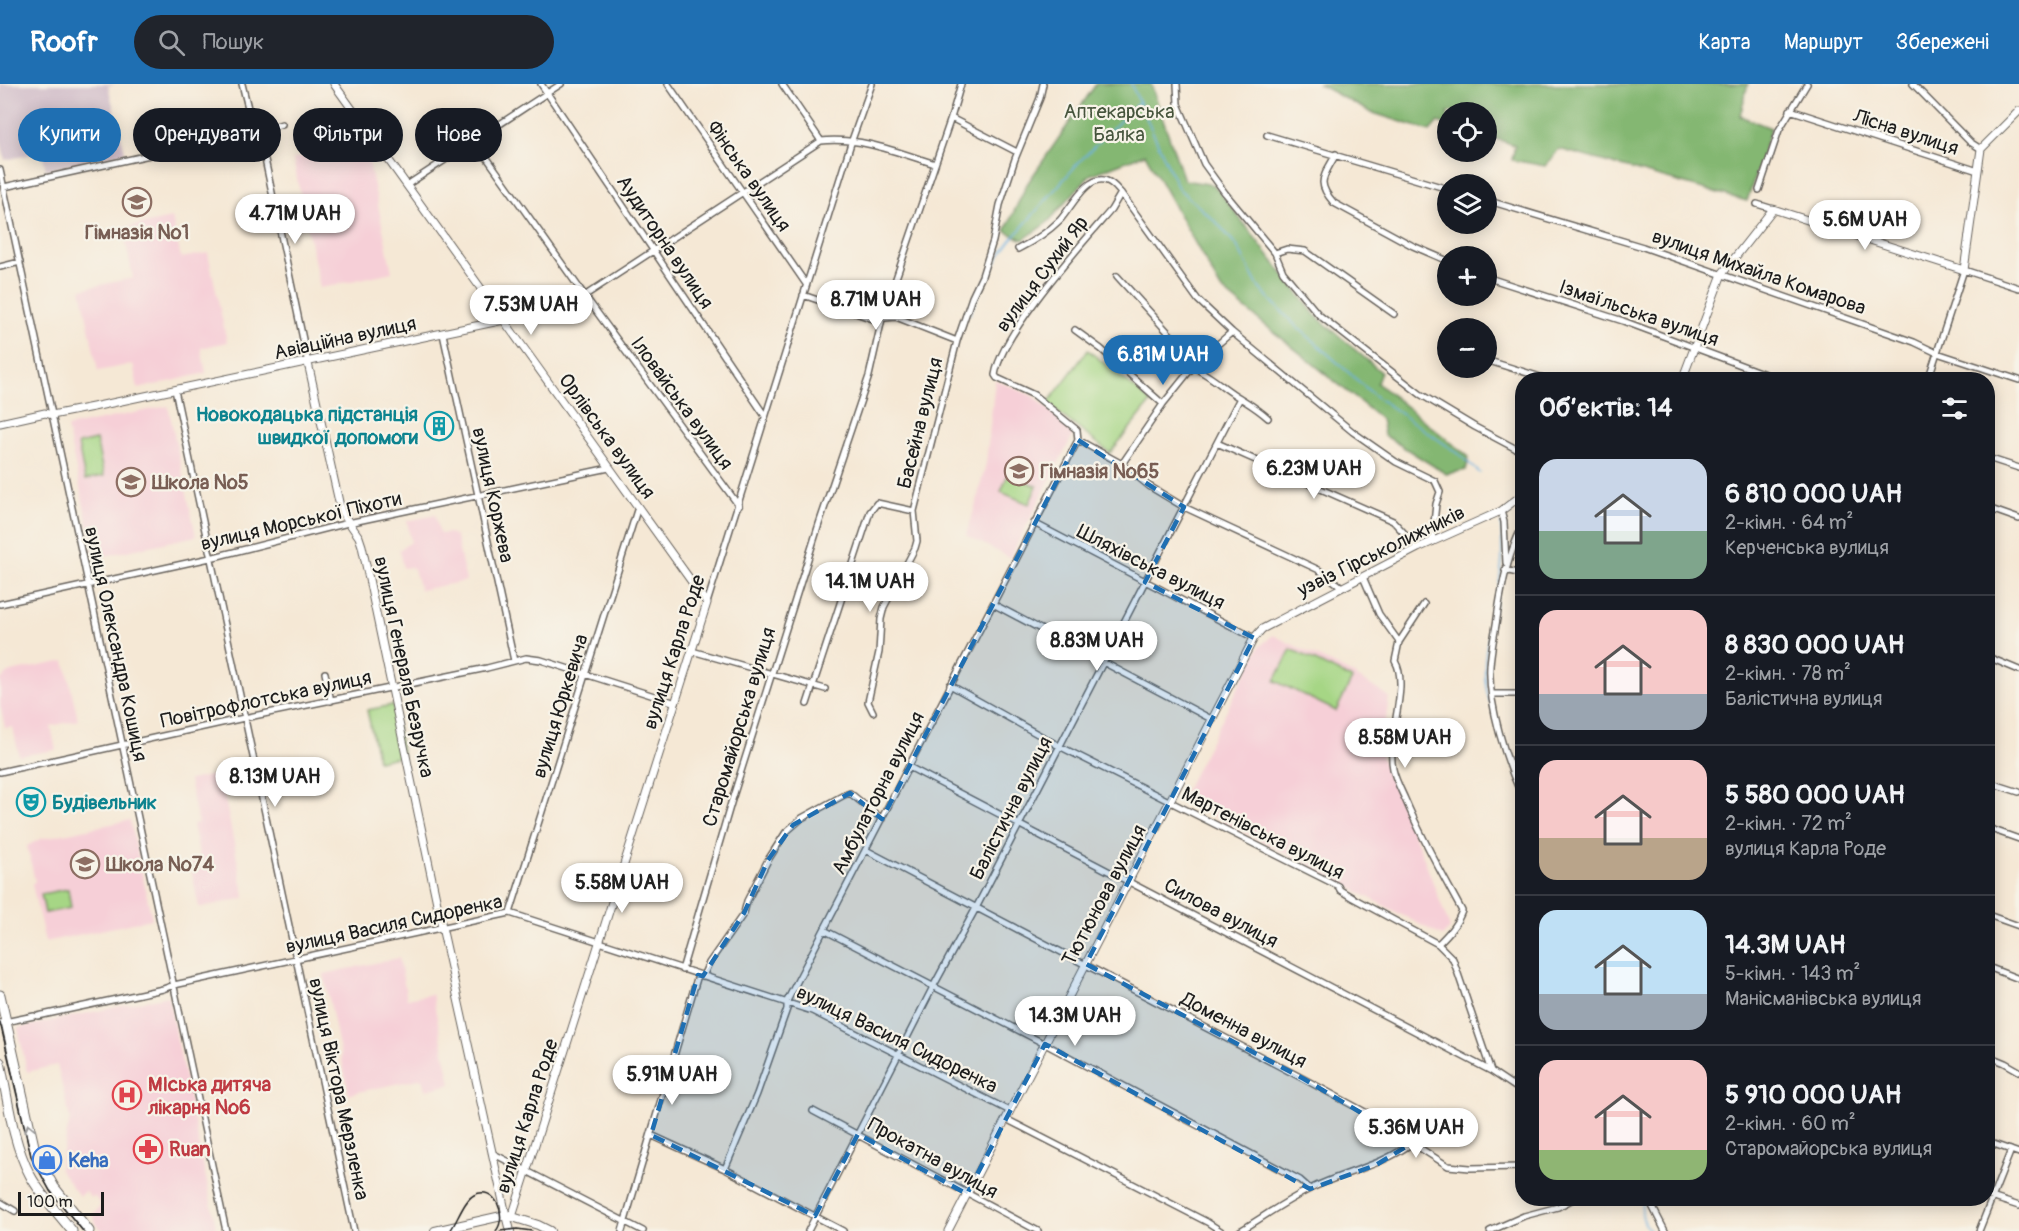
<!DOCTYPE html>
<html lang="uk">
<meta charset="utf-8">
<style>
:root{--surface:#171b24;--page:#20242c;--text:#f1f3f6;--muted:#9ea1a6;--line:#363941;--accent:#1f6fb2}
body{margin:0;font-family:Pangolin,sans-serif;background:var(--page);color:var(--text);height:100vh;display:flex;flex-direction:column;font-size:22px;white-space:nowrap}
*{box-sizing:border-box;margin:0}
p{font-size:20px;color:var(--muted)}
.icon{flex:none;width:33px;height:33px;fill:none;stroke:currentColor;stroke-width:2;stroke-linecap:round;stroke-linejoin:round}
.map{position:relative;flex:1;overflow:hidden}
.details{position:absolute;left:1515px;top:288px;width:480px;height:834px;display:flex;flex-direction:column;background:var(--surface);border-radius:24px;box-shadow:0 3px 15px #0003}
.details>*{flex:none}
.banner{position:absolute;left:18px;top:24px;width:570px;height:54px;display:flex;gap:12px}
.fabs{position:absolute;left:1437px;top:18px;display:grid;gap:12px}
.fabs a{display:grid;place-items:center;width:60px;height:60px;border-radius:50%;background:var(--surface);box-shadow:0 3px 15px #0003;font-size:30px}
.scale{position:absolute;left:18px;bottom:15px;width:86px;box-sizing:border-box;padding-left:6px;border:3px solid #1c1c1c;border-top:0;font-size:16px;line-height:21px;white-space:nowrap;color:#1c1c1c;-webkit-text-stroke:4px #f7f3e8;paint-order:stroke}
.price{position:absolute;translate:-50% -51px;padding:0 14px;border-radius:21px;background:#fff;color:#222;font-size:20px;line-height:39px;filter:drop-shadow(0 2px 3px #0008)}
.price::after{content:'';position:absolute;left:50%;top:36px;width:18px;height:14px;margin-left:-9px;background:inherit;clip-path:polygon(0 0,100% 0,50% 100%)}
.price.selected{background:var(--accent);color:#fff}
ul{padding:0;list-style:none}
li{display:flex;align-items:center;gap:18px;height:150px;padding:0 24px}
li+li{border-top:2px solid var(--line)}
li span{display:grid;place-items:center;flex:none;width:168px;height:120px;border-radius:18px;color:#555}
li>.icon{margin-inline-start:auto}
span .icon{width:72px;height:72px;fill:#fffc;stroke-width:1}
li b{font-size:26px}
h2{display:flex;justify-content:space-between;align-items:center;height:72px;padding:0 24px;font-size:26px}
.tag{padding:0 21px;border-radius:27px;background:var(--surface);box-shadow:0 3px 15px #0003;font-size:21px;line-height:54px}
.tag.selected{background:var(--accent);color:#fff}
header{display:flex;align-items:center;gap:36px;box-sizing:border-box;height:84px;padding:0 30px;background:var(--accent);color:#fff}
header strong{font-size:28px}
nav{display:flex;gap:33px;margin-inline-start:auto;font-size:21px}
.search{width:420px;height:54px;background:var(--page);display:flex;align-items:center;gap:15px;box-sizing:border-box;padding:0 21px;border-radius:33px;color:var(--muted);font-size:22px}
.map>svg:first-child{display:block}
.built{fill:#f6cfd7}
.industrial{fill:#d1bdc9}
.green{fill:#a6d685;stroke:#617950;stroke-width:1.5}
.forest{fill:#84b772;stroke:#506a47;stroke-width:1.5}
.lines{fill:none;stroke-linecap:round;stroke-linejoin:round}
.stream{stroke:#6db2e3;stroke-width:1.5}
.minor-casing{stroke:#68635d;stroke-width:8}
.tertiary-casing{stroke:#68635d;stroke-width:9}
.secondary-casing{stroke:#68635d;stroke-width:10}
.trunk-casing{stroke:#68635d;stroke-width:11}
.minor{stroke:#fff;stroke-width:5}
.tertiary{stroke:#fff;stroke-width:7}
.secondary{stroke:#fff;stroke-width:8}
.trunk{stroke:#fff;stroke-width:9}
.tram{stroke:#1c1c1c;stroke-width:1.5}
.oneway{stroke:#999}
.marked{fill:#1f6fb2;fill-opacity:0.2;stroke:#1f6fb2;stroke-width:4.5;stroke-dasharray:12 8;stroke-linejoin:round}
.labels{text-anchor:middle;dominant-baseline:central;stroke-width:4.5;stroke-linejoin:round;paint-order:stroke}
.park-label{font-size:20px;fill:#45543c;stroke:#f7f3e8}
.street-label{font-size:20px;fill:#1c1c1c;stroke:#f7f3e8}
.education-label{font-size:20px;font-weight:bold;fill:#785e54;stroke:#f7f3e8;text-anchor:start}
.culture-label{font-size:20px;font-weight:bold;fill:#0d838f;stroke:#f7f3e8;text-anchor:end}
.health-label{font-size:20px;font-weight:bold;fill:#be3a42;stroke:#f7f3e8;text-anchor:start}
.shop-label{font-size:20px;font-weight:bold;fill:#366cbe;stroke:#f7f3e8;text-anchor:start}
</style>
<header>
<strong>Roofr</strong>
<div class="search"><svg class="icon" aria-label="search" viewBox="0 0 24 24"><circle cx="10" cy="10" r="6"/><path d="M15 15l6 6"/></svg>Пошук</div>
<nav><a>Карта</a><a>Маршрут</a><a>Збережені</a></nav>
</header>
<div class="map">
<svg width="2019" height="1147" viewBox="0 0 2019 1147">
<rect width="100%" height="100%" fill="#f7f3e8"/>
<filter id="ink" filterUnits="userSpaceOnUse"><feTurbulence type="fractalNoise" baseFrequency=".0167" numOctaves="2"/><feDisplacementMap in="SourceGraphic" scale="12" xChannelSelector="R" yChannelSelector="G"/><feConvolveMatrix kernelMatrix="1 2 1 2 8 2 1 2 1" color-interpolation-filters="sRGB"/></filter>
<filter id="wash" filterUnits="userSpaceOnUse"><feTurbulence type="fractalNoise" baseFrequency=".008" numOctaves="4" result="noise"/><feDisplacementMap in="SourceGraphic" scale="24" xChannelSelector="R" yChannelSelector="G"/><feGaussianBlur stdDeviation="1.35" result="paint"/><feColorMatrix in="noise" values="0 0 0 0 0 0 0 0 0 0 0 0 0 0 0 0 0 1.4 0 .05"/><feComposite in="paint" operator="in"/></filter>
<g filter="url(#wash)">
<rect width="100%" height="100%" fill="#f5e8d5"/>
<!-- built -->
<path class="built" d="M365,59L392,188L320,204L293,75Z
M172,134L181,174L208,169L227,258L201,264L206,289L138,305L133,280L98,287L81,205L133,194L123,144Z
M995,296L1033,312L1075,347L1010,474L966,451L975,423L986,379Z
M168,322L196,452L95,474L67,343Z
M435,431L440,450L450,449L456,453L466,497L420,506L414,485L411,483L403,484L399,466L411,458L407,437Z
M1273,551L1351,589L1389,613L1381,672L1423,772L1450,844L1442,852L1181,715L1259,563Z
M65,577L78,636L51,642L56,666L19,672L13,643L5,644L0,621V596L10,588Z
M220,690L245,814L199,824L190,778L200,775L193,740L198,739L189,696Z
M130,736L152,835L45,858L32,800L35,797L27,762L40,755Z
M399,874L407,915L432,910L451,1000L426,1006L423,994L349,1010L324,890Z
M168,912L217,1147H103L96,1140L93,1130L101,1121L94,1112L91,1114L85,1107L79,1112L59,1085L70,1035L57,981L27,988L18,944Z"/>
<!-- industrial -->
<path class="industrial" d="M0,0H115L108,2L125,68L46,86L42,68L5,76L0,52Z"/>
<!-- green -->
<path class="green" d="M1088,266L1151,318L1110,369L1047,320Z
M96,356L104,392L85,396L78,360Z
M1008,390L1037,402L1029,420L1001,408Z
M1291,565L1352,595L1336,627L1275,597Z
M393,621L403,672L378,677L367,626Z
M68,805L71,824L45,829L41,810Z"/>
<!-- forest -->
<path class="forest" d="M1096,0H1151L1184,96L1214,101L1315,231L1381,288L1377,299L1469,373L1466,386L1446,390L1384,351L1381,335L1221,205L1145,70L1090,91L1048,138L1023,156L1005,147L1027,100Z
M1318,0H1748L1740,32L1771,44L1747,117L1559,65L1545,82L1512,76L1515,61L1487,52L1486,28H1448L1447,41L1438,38L1430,47L1370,28Z"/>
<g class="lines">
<!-- stream -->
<path class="stream" d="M1131,0L1178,104L1218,140L1237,162L1259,204L1292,238L1375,312L1459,370L1480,389
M970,230L979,208L1000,171L1011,156L1079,78L1140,17
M1490,618C1475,576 1497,529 1501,486C1503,470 1502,455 1501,439
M1642,1114C1641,1128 1641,1136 1650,1147"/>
</g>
</g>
<g filter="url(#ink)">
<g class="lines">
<!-- minor casing -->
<g class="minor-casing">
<path id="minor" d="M242,0L254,48
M541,0L765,332
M668,0L806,200
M782,0L821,57
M1177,0L1178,20L1204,80L1225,109L1275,169L1283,188L1319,231L1420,310L1475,343L1522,368
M1913,0L1970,58L1981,65
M1790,26L1978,87
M951,34L1017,68
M259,47L308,279
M1267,51L1448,105
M475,57L585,212L739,422
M1336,70C1324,93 1315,98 1334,119L1413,162L1448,177
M0,86L226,1147
M407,101L561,0
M4,103L259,47L282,40
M1759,106L1779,46L1807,0
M1486,116L1643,163L1914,258L1937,269L2019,296
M1757,120L1773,125
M1018,165C1034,157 1048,148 1060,136C1071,124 1088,89 1107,97C1113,99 1117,105 1121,109L1198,216L1232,248L1353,348L1396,378L1435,397L1440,408L1436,420L1432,458
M1275,169L1287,165L1305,167L1394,230
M0,183L20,178
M1117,192L1196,279L1200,287C1215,295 1226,306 1240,314C1251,321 1258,325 1268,334
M1486,193L1623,237L1781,296
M803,211L873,235L896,233L957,257
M504,236L575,218L821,57C861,53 897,68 935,80
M1075,246L1101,265L1163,320
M443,250L514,577
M1486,276L1550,296
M1928,296L1964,186L2019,204
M175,306L354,1147
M1078,356L1077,346L1034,311L997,294L995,291C1002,248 1080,162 1111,126L1121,109
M1078,356L1122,380L1149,402L1184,423L1319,486L1342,503
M1217,359L1393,437L1418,464
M1988,374L2019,384
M1122,380L1163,320L1196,279L1232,248
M1988,424L2019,435
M1501,427L1504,438L1506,479
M1034,439L1254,554
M1522,443C1508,472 1503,496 1498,527C1496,545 1491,564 1490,582C1488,621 1506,677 1522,712
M1505,486L1522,490
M1363,493L1379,530L1399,558L1395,577C1410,602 1386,652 1393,685C1395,695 1401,706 1405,715C1421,753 1442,790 1462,827C1457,841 1448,850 1438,860
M707,519L852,56L872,0
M0,520L210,474L348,439L609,384
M993,520L1213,636
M1399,558L1424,520
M692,567L825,605
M1988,573L2019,586
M325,589L331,617
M950,601L1059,662L1338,802L1340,806L1353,814L1438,860L1453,875L1491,987
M1493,610H1522
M807,620L870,428L877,419L914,427L957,257L972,213L982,192L993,157L1000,121L1015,75L1040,14L1043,0
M873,628L868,618L879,568L881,535L884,523L915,464L917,457L914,427
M909,683L1491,987L1518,1005
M0,688L244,634L487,584L526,574L541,576L676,619
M1988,698L2019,708
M1988,744L2019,755
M866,766L1304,995L1402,1048L1412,1059
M510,829L638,423
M1988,831L2019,842
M824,846L1045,960L1300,1096L1310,1105
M1988,883L2019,895
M682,886L731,719L819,440L869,292L882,235L951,34L961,0
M703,892L709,879L744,829L747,817L768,776L786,748L802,734L844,711L850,709L882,735
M38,932L163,905L174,901L510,829L812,927L1010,1027
M0,939L34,932
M1988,972L2005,979L2019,987
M813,1027L1038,1147
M1006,1035L1207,1138L1221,1147
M651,1051L725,1085L843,1147
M1988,1058L2019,1069
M492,1069L643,1147
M725,1085L757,1010L787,925V917L1078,356
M1988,1112L2019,1122
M1648,1114L1665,1147
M0,1118L15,1127
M622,1147L698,891
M808,1147L933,903L976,824L1240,314
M1240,1147C1263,1133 1287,1116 1312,1104C1346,1087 1380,1083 1412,1059L1448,1082L1470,1084L1522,1083
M1490,1147L1524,1132L1558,1123L1575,1114
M1979,1147L2011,1066"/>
</g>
<!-- tertiary casing -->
<g class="tertiary-casing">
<path id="tertiary" d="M334,0L707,519L512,1133
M308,279L341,427L359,453L362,462L442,843L506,1131
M1682,296L1722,190L1773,125L1964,186L1981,65L2019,27
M0,339L45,329L52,331L93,323L504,236
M948,1147L1254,554L1262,545L1418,464L1501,427L1522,411"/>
</g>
<!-- secondary casing -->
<g class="secondary-casing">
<path id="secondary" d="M506,1131L510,1147
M435,1147L506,1131L538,1141L550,1147"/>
</g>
<!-- trunk casing -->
<g class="trunk-casing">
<path id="trunk" d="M0,911L36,1071L54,1103L89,1147
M0,978C8,1015 12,1057 30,1091C41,1112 58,1129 72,1147"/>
</g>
<!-- minor -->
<use href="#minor" class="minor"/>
<!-- tertiary -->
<use href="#tertiary" class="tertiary"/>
<!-- secondary -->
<use href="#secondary" class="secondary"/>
<!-- trunk -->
<use href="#trunk" class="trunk"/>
<!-- tram -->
<path class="tram" d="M0,938L31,1072L50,1107L83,1147
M450,1147C457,1138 464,1116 474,1111C495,1100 508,1132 496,1147
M500,1147L517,1145L532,1147"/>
</g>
<!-- one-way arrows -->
<defs><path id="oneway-chevron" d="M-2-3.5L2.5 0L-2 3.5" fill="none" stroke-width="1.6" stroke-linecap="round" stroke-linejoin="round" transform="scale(1.5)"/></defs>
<use class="oneway" href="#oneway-chevron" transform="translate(29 1044) rotate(-103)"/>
</g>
<!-- marked area -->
<path class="marked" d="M1078,356L1184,423L1145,498L1254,554L1086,880L1304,995L1412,1059L1376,1081L1310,1105L1045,960L967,1110L858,1050L815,1132L651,1051L698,891L703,892L744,829L768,776L793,741L850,709L882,735Z"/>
<!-- icons -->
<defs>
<g id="school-ring" transform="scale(1.5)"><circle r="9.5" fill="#f7f3e8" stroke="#8d6e63" stroke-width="1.5"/><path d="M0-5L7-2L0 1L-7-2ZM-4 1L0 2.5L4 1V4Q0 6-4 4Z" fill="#8d6e63"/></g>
<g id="building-ring" transform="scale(1.5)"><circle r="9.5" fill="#f7f3e8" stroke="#0f9aa8" stroke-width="1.5"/><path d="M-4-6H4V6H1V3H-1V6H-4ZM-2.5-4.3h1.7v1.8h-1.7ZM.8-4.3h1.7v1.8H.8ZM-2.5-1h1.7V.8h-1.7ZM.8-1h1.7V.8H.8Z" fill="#0f9aa8"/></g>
<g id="theatre-ring" transform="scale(1.5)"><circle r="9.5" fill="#f7f3e8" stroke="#0f9aa8" stroke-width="1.5"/><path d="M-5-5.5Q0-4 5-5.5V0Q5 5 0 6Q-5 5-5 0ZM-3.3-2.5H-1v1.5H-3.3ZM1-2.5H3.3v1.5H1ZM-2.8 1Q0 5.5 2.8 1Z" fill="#0f9aa8"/></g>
<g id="hospital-ring" transform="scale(1.5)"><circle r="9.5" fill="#f7f3e8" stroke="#e0444e" stroke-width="1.5"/><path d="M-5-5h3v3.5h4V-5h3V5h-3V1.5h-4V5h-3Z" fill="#e0444e"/></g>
<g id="pharmacy-ring" transform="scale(1.5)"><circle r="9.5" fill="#f7f3e8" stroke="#e0444e" stroke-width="1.5"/><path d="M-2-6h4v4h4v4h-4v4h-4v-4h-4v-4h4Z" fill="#e0444e"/></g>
<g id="shop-ring" transform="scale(1.5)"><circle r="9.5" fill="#f7f3e8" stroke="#3f7fe0" stroke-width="1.5"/><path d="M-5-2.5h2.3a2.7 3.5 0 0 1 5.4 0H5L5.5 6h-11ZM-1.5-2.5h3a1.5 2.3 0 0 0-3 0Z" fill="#3f7fe0"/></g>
</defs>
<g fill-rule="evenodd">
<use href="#school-ring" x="137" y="118"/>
<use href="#building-ring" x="439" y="342"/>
<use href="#school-ring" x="1019" y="387"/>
<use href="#school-ring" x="131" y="398"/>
<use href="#theatre-ring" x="31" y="718"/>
<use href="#school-ring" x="85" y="780"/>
<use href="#hospital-ring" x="127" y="1011"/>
<use href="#pharmacy-ring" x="148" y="1065"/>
<use href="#shop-ring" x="47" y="1076"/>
</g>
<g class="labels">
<!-- park labels -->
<g class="park-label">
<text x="1119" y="27">Аптекарська<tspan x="1119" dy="23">Балка</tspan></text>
</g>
<!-- street labels -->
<g class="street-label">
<text transform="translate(1906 48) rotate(18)">Лісна вулиця</text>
<text transform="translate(749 92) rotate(55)">Фінська вулиця</text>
<text transform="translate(665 158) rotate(56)">Аудиторна вулиця</text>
<text transform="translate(1759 188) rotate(19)">вулиця Михайла Комарова</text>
<text transform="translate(1042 190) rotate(-53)">вулиця Сухий Яр</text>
<text transform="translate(1639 229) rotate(19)">Ізмаїльська вулиця</text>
<text transform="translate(345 254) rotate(-12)">Авіаційна вулиця</text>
<text transform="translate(682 319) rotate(54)">Іловайська вулиця</text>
<text transform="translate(920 339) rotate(-76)">Басейна вулиця</text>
<text transform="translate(607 352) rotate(54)">Орлівська вулиця</text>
<text transform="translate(493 411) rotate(78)">вулиця Коржева</text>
<text transform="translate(301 437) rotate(-13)">вулиця Морської Піхоти</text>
<text transform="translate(1381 467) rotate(-26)">узвіз Гірськолижників</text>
<text transform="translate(1151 483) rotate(27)">Шляхівська вулиця</text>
<text transform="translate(116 560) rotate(78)">вулиця Олександра Кошиця</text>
<text transform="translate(674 568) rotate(-72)">вулиця Карла Роде</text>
<text transform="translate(404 583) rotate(78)">вулиця Генерала Безручка</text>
<text transform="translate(266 615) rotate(-12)">Повітрофлотська вулиця</text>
<text transform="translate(560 622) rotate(-73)">вулиця Юркевича</text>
<text transform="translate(739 643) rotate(-73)">Старомайорська вулиця</text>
<text transform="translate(878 709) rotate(-63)">Амбулаторна вулиця</text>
<text transform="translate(1011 724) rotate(-63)">Балістична вулиця</text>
<text transform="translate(1263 749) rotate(27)">Мартенівська вулиця</text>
<text transform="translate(1104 811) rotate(-62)">Тютюнова вулиця</text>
<text transform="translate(1221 829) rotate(28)">Силова вулиця</text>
<text transform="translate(394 840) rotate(-12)">вулиця Василя Сидоренка</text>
<text transform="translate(1244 946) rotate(28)">Доменна вулиця</text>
<text transform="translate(897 955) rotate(26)">вулиця Василя Сидоренка</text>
<text transform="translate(339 1005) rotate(78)">вулиця Віктора Мерзленка</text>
<text transform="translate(527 1032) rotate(-72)">вулиця Карла Роде</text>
<text transform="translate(933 1074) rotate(29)">Прокатна вулиця</text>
</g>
<!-- education labels -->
<g class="education-label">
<text x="137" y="148" text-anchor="middle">Гімназія №1</text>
<text x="1040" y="387">Гімназія №65</text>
<text x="152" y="398">Школа №5</text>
<text x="106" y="780">Школа №74</text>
</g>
<!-- culture labels -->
<g class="culture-label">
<text x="418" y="330">Новокодацька підстанція<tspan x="418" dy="23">швидкої допомоги</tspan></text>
<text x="52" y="718" text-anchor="start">Будівельник</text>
</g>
<!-- health labels -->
<g class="health-label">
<text x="148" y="1000">МІська дитяча<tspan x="148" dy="23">лікарня №6</tspan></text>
<text x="169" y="1065">Ruan</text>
</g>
<!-- shop labels -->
<g class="shop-label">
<text x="68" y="1076">Keha</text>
</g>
</g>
</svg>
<div class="fabs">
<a><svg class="icon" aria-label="locate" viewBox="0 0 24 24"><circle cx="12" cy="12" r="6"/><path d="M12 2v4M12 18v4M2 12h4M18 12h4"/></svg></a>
<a><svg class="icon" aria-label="layers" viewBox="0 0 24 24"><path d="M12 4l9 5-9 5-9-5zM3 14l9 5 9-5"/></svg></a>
<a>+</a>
<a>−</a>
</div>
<div class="scale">100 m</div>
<b class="price" style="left:295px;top:161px">4.71M UAH</b>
<b class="price" style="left:1865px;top:167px">5.6M UAH</b>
<b class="price" style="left:876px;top:247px">8.71M UAH</b>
<b class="price" style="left:531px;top:252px">7.53M UAH</b>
<b class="price selected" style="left:1163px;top:302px">6.81M UAH</b>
<b class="price" style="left:1314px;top:416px">6.23M UAH</b>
<b class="price" style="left:870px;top:529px">14.1M UAH</b>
<b class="price" style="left:1097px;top:588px">8.83M UAH</b>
<b class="price" style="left:1405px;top:685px">8.58M UAH</b>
<b class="price" style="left:275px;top:724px">8.13M UAH</b>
<b class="price" style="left:622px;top:830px">5.58M UAH</b>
<b class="price" style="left:1075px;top:963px">14.3M UAH</b>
<b class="price" style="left:672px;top:1022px">5.91M UAH</b>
<b class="price" style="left:1416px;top:1075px">5.36M UAH</b>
<div class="banner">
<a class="tag selected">Купити</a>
<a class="tag">Орендувати</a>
<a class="tag">Фільтри</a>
<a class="tag">Нове</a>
</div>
<section class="details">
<h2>Об’єктів: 14<svg class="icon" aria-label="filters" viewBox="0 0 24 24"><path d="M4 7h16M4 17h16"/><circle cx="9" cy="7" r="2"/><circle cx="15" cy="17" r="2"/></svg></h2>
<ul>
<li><span style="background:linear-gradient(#c9d6e8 60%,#7fa58c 0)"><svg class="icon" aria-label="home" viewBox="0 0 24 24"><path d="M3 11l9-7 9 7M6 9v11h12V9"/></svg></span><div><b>6 810 000 UAH</b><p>2-кімн. · 64 m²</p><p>Керченська вулиця</p></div></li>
<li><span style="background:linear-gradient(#f6c9c9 70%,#9aa5b1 0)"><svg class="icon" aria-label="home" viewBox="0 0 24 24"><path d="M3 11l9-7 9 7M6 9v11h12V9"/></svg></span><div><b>8 830 000 UAH</b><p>2-кімн. · 78 m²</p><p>Балістична вулиця</p></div></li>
<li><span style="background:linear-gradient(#f6c9c9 65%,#b9a48a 0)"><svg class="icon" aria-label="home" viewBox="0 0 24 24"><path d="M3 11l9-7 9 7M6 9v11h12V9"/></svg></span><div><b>5 580 000 UAH</b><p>2-кімн. · 72 m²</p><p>вулиця Карла Роде</p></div></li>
<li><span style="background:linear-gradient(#bfe0f5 70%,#9aa5b1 0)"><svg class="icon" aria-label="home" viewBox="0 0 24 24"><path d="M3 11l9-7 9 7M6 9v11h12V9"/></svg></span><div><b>14.3M UAH</b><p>5-кімн. · 143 m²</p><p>Манісманівська вулиця</p></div></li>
<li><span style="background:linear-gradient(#f6c9c9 75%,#8fb573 0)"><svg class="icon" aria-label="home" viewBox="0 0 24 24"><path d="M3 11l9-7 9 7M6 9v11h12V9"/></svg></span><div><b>5 910 000 UAH</b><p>2-кімн. · 60 m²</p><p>Старомайорська вулиця</p></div></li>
</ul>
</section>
</div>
